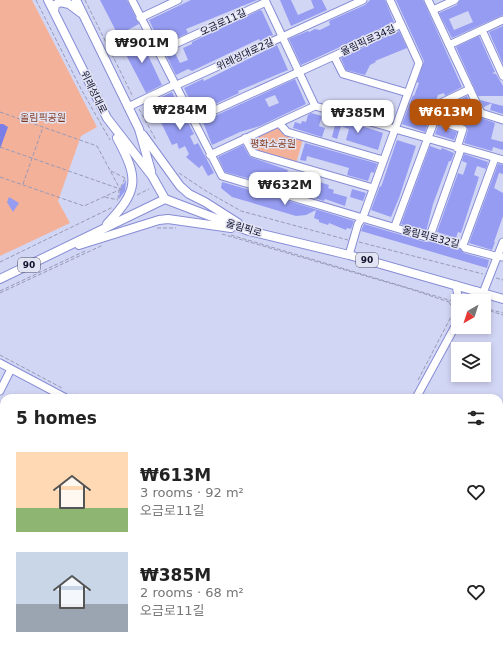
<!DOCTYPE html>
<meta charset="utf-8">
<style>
:root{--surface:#fff;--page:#f6f6f6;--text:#222;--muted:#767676;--accent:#b45309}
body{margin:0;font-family:"DejaVu Sans","Noto Sans KR",sans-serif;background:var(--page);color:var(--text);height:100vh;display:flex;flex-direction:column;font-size:15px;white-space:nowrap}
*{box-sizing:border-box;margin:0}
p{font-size:13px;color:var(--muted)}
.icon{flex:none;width:22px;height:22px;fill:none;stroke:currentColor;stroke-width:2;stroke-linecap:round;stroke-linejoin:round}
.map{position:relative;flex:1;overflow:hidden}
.details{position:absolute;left:0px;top:394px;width:503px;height:256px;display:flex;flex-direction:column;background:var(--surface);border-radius:12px 12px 0 0;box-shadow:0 2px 6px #0003}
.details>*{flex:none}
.needle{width:26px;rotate:219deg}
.tools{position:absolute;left:451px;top:294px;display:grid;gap:8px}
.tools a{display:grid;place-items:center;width:40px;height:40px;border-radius:0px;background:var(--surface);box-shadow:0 2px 6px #0003;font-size:20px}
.price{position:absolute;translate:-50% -34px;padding:0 9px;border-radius:8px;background:#fff;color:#222;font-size:13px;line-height:26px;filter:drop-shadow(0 1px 2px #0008)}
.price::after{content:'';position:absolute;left:50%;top:24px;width:12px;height:9px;margin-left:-6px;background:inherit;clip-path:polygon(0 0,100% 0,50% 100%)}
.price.selected{background:var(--accent);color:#fff}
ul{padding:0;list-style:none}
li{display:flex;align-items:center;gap:12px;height:100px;padding:0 16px}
li span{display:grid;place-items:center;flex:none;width:112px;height:80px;border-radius:0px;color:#555}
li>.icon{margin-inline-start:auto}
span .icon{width:48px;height:48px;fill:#fffc;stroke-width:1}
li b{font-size:17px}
h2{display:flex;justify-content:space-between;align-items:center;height:48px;padding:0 16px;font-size:17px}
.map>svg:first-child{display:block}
.green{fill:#f4b19a}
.water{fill:#7a7ee6}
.building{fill:#969cf1;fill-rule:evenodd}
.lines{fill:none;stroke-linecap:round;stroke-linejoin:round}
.minor-casing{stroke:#878dd5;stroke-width:9}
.major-casing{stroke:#878dd5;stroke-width:10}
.path{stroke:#979ab7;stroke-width:1;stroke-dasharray:4 2;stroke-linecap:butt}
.minor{stroke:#fff;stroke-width:7}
.major{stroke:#fff;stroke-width:8}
.labels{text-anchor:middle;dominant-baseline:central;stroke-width:3;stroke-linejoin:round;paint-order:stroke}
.shield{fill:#e2e4f4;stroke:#4f5067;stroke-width:1}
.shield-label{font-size:9px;font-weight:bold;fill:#10102b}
.street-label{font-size:10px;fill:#10102b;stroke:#e2e4f4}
.park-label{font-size:10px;fill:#84391e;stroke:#e2e4f4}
</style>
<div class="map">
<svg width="503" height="650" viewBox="0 0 503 650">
<rect width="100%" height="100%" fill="#d2d6f5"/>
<!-- green -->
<path class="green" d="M0,0H32L97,127L81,136L58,201L70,223L0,256Z
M276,127L280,129L282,133L303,139L296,164L254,152L250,142L251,138Z
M389,646H444L442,650H398Z"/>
<!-- water -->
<path class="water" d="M0,124H3L8,127L0,149Z"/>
<!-- building -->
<path class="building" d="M100,0H127L139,24L118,35Z
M191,0H257L186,29L188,33L161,45L149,20Z
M280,0H291L298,15L314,8L311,0H322L327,10L291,26Z
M370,0H385L394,22L301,65L289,39L308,31L309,32L315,29L320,30L330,25L329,21L365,5Z
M396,0H423L462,87L445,96L444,93L438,95L425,132L402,124L413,95L414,96L419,83L417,82L424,61Z
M460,0H503V15L452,38L439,13L457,5ZM468,11L473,22L454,30L449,19Z
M260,10L262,11L273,35L260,41L259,39L192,71L188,69L176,75L166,55L174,51L180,63L188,60L183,48L192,44V42Z
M503,26V64L489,32Z
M399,31L407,48L375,61L376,62L370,65L365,75L346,70L341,58Z
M139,36L162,85L146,93L121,45Z
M479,36L495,72L492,73L496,74L503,86V96H478L456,47Z
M277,45L288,70L238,91L239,93L196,113L184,88L203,79L204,81Z
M295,79L306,104L260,126L240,132L212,145L203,122L204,121ZM275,95L279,103L269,107L265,99Z
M172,92L178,105L174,106L180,118L184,115L194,134L190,136L194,145L198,143L214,173L208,176L202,165L199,168L186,157L189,154L185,146L179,149L177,143L172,145L151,102Z
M467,96L474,110L461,117L478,120L479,117L495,123L491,139L503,142V150L493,147L492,151L464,143L468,130L465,123L441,117L445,107Z
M480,100L503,106V114L490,110L492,103L484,107Z
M311,113L322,116L319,126L325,128L322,137L293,128L295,122L301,124L302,121L306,122L308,115Z
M328,115L383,133L378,150L346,140L349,129L341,126L337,139L332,137L335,125L333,124L334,119L327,117Z
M438,126L457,132L454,140L435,134Z
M397,140L416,146L399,198L391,217L371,210L380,186L381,187Z
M305,143L375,163L377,164L374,173L371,172L368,181L347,175L349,168L307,156L306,161L300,160Z
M243,145L250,157L288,170L286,176L297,179L298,175L307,178L306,182L318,185L319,182L329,185L328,188L334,190L333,193L347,197L345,206L325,199L324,201L314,198L315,195L304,191L303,195L293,192L294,188L254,180L225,172L218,157Z
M430,146L441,150L442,148L454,153L451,161H449L433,204L426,232L401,224Z
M464,154L488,162L486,169L477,166L474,175L479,177L461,233L458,232L456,238L437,232L458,173L463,175L467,163L462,161Z
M498,164L503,165V174L499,173L494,188L503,193V216L494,242H495L492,250L469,243Z
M126,180L125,191L119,199L120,189Z
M222,182L292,202L354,221L351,229L347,228L346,230L329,223L328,225L319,222V220L314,218L316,210L306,215L296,216L239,199L232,197L221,188Z
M352,189L366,193L363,201L350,197Z
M9,197L19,203L13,212L7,202Z
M364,224L425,242L430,241L460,249L464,253L489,260L487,268L361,231Z"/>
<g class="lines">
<!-- minor casing -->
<g class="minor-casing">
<path id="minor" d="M132,0L222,176L426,237L430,236L463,245L465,248L495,256L503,257
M265,0L315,106L503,160
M428,0L481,113L503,120
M433,10L455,0
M140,18L178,0
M482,30L503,76
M449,45L503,20
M158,52L266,2
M334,56L401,24
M128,107L174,85L179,84L363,0
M193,120L334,56L343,74L408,93
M435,120L463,129L457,148
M279,123L287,132L383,160
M245,138L253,153L373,188
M210,155L315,106
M395,226L441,103L470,89
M430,236L461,149
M463,245L495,158
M349,255L358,224L363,217L419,63L390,0
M456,285L459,301
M483,293L503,242
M470,301L477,291
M0,363L66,398
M0,391L11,369
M416,398L458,321
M0,444L4,446
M499,628L503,631
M376,646L384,650
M278,650L281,646"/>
</g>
<!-- major casing -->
<g class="major-casing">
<path id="major" d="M48,0L107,118L152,176L165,199
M76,0L139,129L151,171
M54,11L55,5L60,2L69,4L81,13
M143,135L180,186L189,194L205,202L238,223
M107,224C139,190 139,179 117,138
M79,245L159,220L168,219L231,228
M0,279L165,199L249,231L349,255L503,299"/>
</g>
<!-- path -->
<path class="path" d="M36,0L81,89L110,140
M85,0L133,97
M139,109L156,140
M0,112L97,146L120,189
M0,147L123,190
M111,171L125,178
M179,173L206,191L241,211L348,240
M0,177L84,206L119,190
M23,184L43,127
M137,195L149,189
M105,197L118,200
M118,199L119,191L125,178
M157,228H176
M222,234L410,289L449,302
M231,235L452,301
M359,242L483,274
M0,262L113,207
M496,278L503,280
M0,291L85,251
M0,293L103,245
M484,308L503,313
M484,309L503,315
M0,355L62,388
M418,380L454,311L448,300
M75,394L82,398
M71,395L78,398
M0,510L4,513
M0,560L4,562
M499,620L503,622
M163,646L171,650
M266,646L271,650
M435,646L442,650
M288,650L290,646
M344,650L346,646
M391,650L393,646"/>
<!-- minor -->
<use href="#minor" class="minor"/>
<!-- major -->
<use href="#major" class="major"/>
</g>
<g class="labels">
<!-- shield labels -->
<g class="shield">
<rect x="356" y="253" width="22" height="14" rx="3"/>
<rect x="18" y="258" width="22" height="14" rx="3"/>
</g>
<g class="shield-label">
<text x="367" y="260">90</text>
<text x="29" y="265">90</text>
</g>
<!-- street labels -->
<g class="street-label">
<text transform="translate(223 22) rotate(-25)">오금로11길</text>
<text transform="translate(368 40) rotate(-25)">올림픽로34길</text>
<text transform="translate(245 54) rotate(-25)">위례성대로2길</text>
<text transform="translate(94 92) rotate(64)">위례성대로</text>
<text transform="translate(244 228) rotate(17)">올림픽로</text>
<text transform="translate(431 237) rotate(15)">올림픽로32길</text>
</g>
<!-- park labels -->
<g class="park-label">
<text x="43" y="117">올림픽공원</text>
<text x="273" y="143">평화소공원</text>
</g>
</g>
</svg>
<div class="tools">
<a><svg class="needle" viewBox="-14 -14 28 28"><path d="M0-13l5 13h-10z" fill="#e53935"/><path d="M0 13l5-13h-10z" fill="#767676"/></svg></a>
<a><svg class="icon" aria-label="layers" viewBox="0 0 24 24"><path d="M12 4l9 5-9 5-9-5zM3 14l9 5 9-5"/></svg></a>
</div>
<b class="price" style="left:142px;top:64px">₩901M</b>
<b class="price" style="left:180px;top:131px">₩284M</b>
<b class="price selected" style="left:446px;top:133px">₩613M</b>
<b class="price" style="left:358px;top:134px">₩385M</b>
<b class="price" style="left:285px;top:206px">₩632M</b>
<section class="details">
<h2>5 homes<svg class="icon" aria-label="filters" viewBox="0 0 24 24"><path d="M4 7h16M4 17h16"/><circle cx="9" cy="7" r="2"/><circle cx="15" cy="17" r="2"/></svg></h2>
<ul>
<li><span style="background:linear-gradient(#ffd9b3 70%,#8fb573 0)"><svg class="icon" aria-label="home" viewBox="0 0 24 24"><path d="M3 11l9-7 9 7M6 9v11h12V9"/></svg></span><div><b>₩613M</b><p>3 rooms · 92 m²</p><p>오금로11길</p></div><svg class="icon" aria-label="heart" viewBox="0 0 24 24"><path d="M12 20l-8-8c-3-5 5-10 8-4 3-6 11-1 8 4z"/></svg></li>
<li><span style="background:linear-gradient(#c9d6e8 65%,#9aa5b1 0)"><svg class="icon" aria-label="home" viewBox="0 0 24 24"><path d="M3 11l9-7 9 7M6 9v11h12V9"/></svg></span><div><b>₩385M</b><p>2 rooms · 68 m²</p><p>오금로11길</p></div><svg class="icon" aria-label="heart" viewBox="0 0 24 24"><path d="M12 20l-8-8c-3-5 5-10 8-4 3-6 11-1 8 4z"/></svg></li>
</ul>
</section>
</div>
